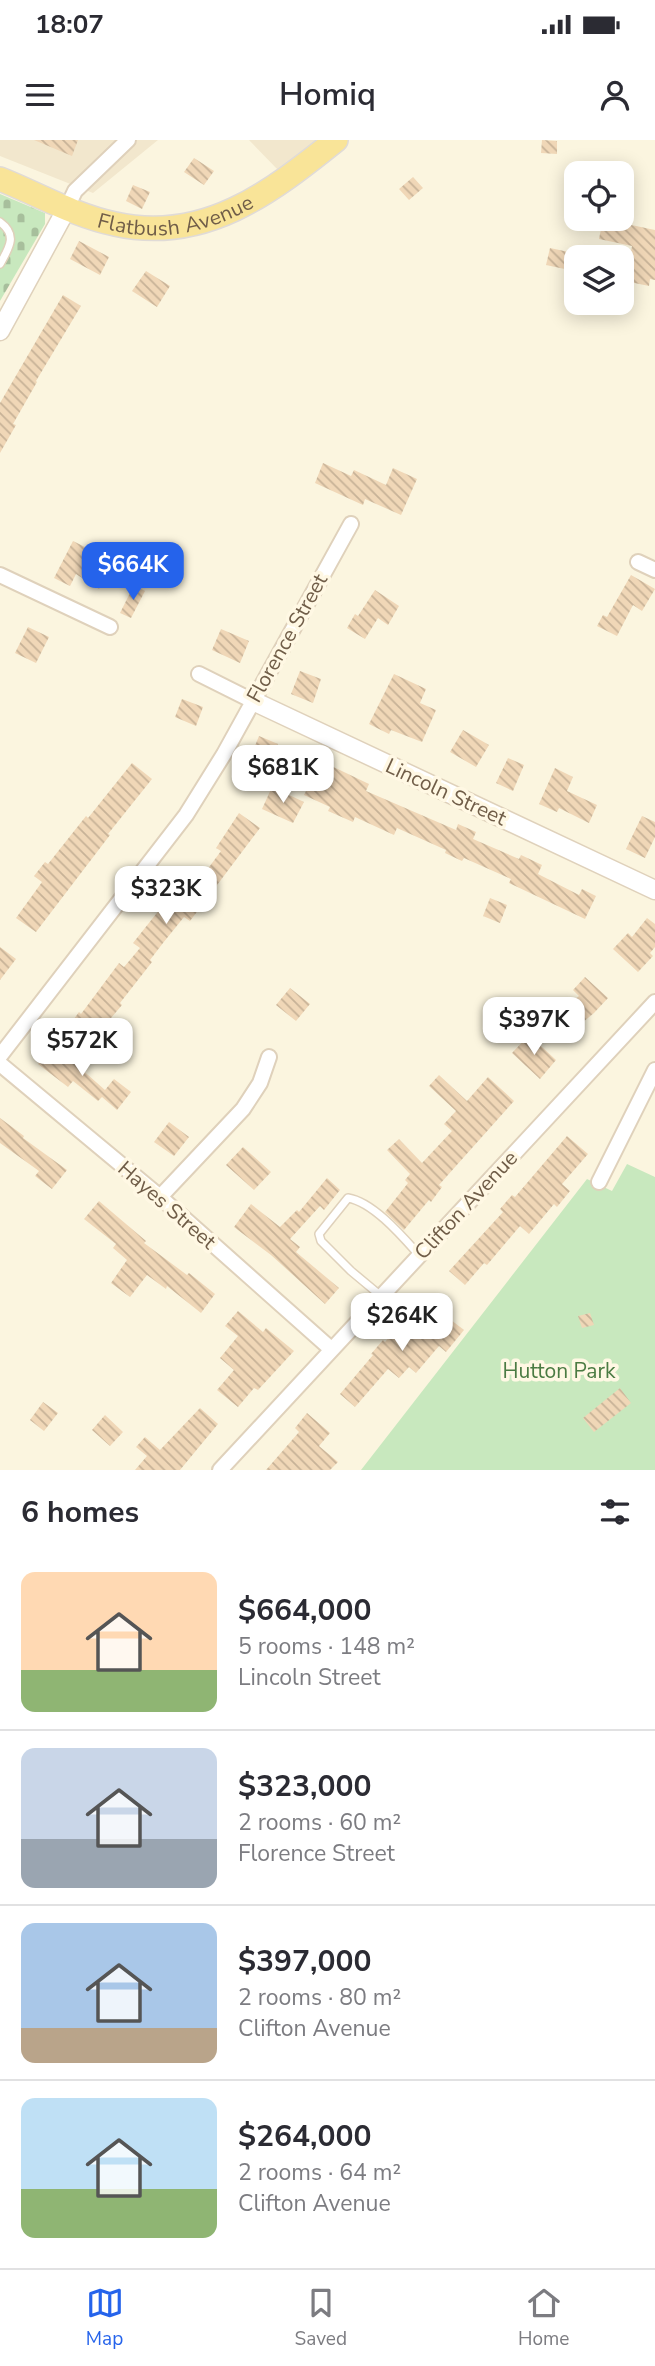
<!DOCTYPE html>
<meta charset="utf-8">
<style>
:root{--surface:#fff;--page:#f7f7f7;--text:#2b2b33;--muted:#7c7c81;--line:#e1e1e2;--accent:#2563eb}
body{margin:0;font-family:"Nunito Sans",sans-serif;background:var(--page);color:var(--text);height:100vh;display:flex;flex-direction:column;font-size:26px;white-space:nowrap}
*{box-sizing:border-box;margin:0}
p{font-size:23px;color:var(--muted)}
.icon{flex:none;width:38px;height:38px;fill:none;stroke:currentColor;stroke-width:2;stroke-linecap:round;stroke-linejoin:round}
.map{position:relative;height:1330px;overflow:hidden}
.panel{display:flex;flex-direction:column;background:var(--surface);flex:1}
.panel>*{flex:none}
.controls{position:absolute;left:564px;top:21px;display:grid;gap:14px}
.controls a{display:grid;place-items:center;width:70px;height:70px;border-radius:14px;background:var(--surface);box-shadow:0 4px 18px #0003;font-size:35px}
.price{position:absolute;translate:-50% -60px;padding:0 16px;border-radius:14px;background:#fff;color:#222;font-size:23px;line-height:46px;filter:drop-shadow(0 2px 4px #0008)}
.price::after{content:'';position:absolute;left:50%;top:42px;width:21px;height:16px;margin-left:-10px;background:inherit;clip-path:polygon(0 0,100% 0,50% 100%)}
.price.on{background:var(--accent);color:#fff}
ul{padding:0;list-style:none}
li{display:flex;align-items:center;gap:21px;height:175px;padding:0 21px}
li+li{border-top:2px solid var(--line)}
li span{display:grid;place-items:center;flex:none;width:196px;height:140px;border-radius:14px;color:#555}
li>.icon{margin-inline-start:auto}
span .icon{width:84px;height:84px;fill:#fffc;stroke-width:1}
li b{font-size:30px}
h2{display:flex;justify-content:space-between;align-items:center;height:84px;padding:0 21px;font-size:30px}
.status{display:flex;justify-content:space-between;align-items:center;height:49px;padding:0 35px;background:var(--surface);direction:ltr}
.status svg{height:19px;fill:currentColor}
header{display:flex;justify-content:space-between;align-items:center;height:91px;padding:0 21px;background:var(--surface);font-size:32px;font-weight:600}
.menu{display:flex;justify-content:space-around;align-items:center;height:98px;border-top:2px solid var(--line);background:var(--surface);font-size:19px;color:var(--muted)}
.menu a{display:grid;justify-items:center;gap:4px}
.menu .on{color:var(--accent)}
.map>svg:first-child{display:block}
.residential{fill:#f2e7cd}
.cemetery{fill:url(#cemetery-stones)}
.green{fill:#c8e8be}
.building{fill:url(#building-back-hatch)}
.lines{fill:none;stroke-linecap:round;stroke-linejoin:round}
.service-casing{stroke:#dfd1bb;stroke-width:10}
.minor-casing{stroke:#dfd1bb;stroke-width:18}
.tertiary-casing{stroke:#dfd1bb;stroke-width:21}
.primary-casing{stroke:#e0dbd7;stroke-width:26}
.service{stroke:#fff;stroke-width:7}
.minor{stroke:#fff;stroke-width:14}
.tertiary{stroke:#fff;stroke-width:18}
.primary{stroke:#f9e498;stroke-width:23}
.labels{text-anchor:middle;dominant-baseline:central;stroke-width:7;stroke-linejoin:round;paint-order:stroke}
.street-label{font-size:21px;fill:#705d48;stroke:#fff8e4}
.park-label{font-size:21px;fill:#4b7b43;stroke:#fff8e4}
</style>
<div class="status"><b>18:07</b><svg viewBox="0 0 49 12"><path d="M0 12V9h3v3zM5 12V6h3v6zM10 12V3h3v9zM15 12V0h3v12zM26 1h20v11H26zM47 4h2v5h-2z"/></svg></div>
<header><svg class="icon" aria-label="menu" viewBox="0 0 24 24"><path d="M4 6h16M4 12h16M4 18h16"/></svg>Homiq<svg class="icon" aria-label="person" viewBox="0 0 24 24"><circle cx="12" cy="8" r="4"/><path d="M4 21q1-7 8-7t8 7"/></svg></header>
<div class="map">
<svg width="655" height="1330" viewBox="0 0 655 1330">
<defs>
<pattern id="cemetery-stones" width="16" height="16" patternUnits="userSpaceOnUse" patternTransform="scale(1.75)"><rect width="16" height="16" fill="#c8e8be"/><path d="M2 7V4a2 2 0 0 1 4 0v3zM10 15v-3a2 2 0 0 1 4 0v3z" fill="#a7bf9c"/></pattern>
<pattern id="building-back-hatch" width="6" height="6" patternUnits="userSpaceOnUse" patternTransform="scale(1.75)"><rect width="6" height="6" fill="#f0d7b7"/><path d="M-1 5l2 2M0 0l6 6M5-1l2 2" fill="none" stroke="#c7b297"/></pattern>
</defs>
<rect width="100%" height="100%" fill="#fbf5df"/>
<!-- residential -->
<path class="residential" d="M0,0H158L93,53L0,16Z
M249,0H318L279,31Z"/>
<!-- cemetery -->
<path class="cemetery" d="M0,54L45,73V84L0,161Z"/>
<!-- green -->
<path class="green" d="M627,1024L655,1037V1330H361L587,1039L612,1051Z"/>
<!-- building -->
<path class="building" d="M34,0H78L72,16Z
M542,0L557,1V14L541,13Z
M194,18L214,31L204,45L184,32Z
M413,37L423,48L409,60L399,49Z
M133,45L150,52L142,69L126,61Z
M603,79L655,90V140L650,139L649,146L625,141L632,106L599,99Z
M79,101L109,117L100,135L70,119Z
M550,108L578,114L574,131L546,125Z
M146,131L170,146L157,167L132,151Z
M63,155L81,166L36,241L37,242L13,284L16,285L0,313V263Z
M323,323L351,336L354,330L386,345L393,328L417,339L401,375L365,359L363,365L315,343Z
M73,401L89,409L83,420L108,436L99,449L76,434L70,446L54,438Z
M631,435L655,449L642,471L633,465L617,496L597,486L603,475L607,477Z
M134,445L145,451L131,478L120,473Z
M375,450L399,466L388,485L378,478L365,499L347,488L355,474L358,476Z
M28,487L49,497L36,523L15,513Z
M221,489L249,501L240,523L212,510Z
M300,531L321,539L313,563L291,554Z
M394,534L426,549L420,563L436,570L422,602L391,590L389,594L369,584Z
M182,559L203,567L196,586L175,577Z
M463,590L489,605L476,627L450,612Z
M259,596L278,604L269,627L250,618Z
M508,618L524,625L513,651L496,643Z
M321,621L369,644L366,651L456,690L458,684L476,692L473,699L519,719L521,715L542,725L538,734L579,755L582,749L596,756L585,779L509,743L511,739L464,718L462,721L445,713L446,710L397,688L394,695L355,677L353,682L328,671L330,667L304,655Z
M132,623L152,639L108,694L110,695L36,792L16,778L42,742L34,736L45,722L48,724L86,676L88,678Z
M555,628L573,637L567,651L597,665L589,683L559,668L557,672L539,664Z
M272,647L304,662L293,683L262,669Z
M239,673L260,688L190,781L184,777L163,803L150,820L152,822L120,863L122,865L106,884L101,880L87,896L71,883L79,872L81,874L119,823L124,827L140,808L133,803L191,730L201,738L221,711L216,708Z
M642,676L655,682V697L645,718L626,709Z
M490,758L507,765L500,783L483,776Z
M647,778L655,784V807L650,813L653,816L638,832L613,809L628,793L632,797Z
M0,807L16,819L0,840Z
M585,837L608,858L594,873L571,892L557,874L579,856L573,850Z
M290,848L310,864L296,881L276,865Z
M545,868L558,879L540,899L527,888Z
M529,895L556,920L540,939L512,913Z
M54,905L105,950L114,939L131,952L117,970L102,957L98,961L73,941L68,947L38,924Z
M439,935L467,961L488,937L514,961L439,1045L442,1047L431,1062L429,1060L404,1090L385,1072L408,1043L405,1040L410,1034L387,1010L399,999L422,1023L452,991L444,984L456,971L429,946Z
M0,978L24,996L23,998L67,1030L52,1049L35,1036L39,1031L0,1003Z
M169,982L189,997L174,1016L154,1002Z
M567,996L588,1014L562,1044L570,1051L557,1067L554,1064L529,1094L520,1086L487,1125L484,1123L465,1145L449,1131L503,1072L500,1069L512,1055L515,1057Z
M243,1007L271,1032L254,1050L226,1025Z
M327,1038L340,1050L324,1070L320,1066L290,1099L300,1107L296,1112L339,1148L325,1164L271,1115L234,1087L251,1064L280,1087L297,1070L299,1072Z
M99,1061L146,1101L144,1103L187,1135L189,1133L215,1154L201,1173L167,1146L166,1149L147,1135L130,1157L111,1143L127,1120L113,1108L116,1104L84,1079Z
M416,1167L442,1190L451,1180L464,1190L446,1212L439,1206L416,1233L409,1227L399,1238L388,1229L355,1267L340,1254L373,1215L371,1214L383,1200L385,1202Z
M238,1171L263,1192L266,1188L294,1211L258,1250L254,1248L238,1267L217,1250L234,1230L220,1218L238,1196L225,1186Z
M590,1173L594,1185L582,1188L578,1176Z
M620,1248L631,1263L594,1292L583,1278Z
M43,1262L58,1273L44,1291L30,1280Z
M200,1268L218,1284L180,1330H135L147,1316L136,1307L145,1297L160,1310Z
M307,1273L330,1293L319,1306L338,1322L330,1330H266L299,1292L295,1288Z
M105,1275L123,1292L110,1306L92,1290Z"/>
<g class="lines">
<!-- service casing -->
<g class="service-casing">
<path id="service" d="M0,82C18,95 9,108 0,124
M381,1156L351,1131L321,1101L319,1094L348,1058C373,1062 402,1096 419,1115"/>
</g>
<!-- minor casing -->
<g class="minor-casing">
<path id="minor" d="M67,68L75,51L128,0
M638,422L655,430
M0,435L110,487
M199,534L253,561
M0,916L186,675L224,614L351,384
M0,924L160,1057L331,1209
M599,1042L655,930
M160,1057L243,969L260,943L269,917
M220,1330L655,862"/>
</g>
<!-- tertiary casing -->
<g class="tertiary-casing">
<path id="tertiary" d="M0,191L67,68
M253,561L655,750"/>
</g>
<!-- primary casing -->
<g class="primary-casing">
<g id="primary">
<path id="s1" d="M0,39C38,54 75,76 115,84C204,104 270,53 336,0"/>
</g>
</g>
<!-- service -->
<use href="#service" class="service"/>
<!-- minor -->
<use href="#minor" class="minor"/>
<!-- tertiary -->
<use href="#tertiary" class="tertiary"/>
<!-- primary -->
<use href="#primary" class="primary"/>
</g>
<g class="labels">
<!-- street labels -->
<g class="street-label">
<text stroke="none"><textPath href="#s1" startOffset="186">Flatbush Avenue</textPath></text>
<text transform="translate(287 498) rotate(-61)">Florence Street</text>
<text transform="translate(446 652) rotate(25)">Lincoln Street</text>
<text transform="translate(167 1065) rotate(41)">Hayes Street</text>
<text transform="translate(466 1065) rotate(-47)">Clifton Avenue</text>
</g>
<!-- park labels -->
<g class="park-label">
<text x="559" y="1231">Hutton Park</text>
</g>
</g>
</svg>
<div class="controls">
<a><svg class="icon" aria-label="locate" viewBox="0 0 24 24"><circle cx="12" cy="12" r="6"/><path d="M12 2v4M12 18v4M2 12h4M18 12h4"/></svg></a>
<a><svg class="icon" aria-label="layers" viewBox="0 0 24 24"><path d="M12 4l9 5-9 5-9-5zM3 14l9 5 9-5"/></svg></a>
</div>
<b class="price on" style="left:133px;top:462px">$664K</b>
<b class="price" style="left:283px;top:665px">$681K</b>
<b class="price" style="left:166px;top:786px">$323K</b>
<b class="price" style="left:534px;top:917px">$397K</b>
<b class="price" style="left:82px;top:938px">$572K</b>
<b class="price" style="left:402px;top:1213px">$264K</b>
</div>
<section class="panel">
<h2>6 homes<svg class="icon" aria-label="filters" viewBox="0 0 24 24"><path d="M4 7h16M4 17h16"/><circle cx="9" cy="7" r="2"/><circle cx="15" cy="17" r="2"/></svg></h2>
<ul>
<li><span style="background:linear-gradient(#ffd9b3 70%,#8fb573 0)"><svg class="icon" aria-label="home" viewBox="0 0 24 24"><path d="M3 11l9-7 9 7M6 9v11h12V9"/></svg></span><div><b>$664,000</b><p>5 rooms · 148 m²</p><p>Lincoln Street</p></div></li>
<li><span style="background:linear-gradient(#c9d6e8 65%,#9aa5b1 0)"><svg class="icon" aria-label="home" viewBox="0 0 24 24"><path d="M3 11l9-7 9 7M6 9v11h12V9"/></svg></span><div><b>$323,000</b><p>2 rooms · 60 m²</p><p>Florence Street</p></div></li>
<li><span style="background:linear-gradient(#a9c7e8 75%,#b9a48a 0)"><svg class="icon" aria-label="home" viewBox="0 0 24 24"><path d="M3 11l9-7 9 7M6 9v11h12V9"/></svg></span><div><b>$397,000</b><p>2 rooms · 80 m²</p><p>Clifton Avenue</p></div></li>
<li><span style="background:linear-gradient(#bfe0f5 65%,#8fb573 0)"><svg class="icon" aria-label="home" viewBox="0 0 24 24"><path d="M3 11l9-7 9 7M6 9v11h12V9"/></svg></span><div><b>$264,000</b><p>2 rooms · 64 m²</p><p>Clifton Avenue</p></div></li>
</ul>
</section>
<nav class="menu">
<a class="on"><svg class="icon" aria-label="map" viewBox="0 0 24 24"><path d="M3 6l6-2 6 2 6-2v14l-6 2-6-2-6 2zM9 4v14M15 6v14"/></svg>Map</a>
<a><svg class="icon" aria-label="saved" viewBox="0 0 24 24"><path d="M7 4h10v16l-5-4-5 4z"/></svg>Saved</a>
<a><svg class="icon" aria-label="home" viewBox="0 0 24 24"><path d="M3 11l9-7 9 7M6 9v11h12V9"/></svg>Home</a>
</nav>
